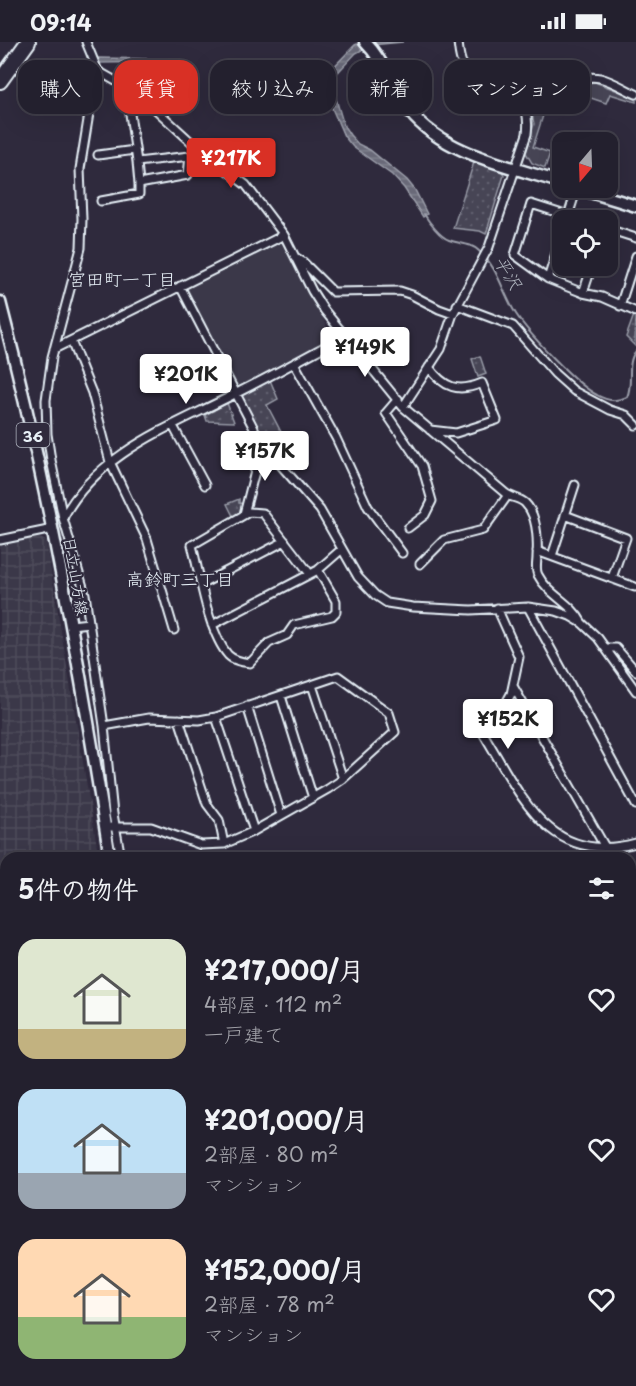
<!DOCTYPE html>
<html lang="ja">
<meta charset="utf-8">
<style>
:root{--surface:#23202e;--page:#2f2d3a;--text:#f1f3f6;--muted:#a3a3aa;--line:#403e4a;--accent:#d93025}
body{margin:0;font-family:"Playpen Sans","Klee One",sans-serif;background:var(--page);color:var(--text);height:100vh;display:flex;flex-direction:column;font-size:22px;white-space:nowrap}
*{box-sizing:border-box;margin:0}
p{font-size:20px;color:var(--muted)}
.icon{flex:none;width:33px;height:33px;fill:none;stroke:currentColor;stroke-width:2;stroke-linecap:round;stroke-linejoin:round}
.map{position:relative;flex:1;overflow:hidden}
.drawer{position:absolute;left:0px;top:810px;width:636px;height:534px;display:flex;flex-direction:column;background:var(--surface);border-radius:18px 18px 0 0;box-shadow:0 6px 24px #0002,0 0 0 2px var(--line)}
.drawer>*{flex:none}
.top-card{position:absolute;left:18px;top:18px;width:600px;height:54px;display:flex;gap:12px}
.needle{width:39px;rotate:199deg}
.buttons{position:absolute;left:552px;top:90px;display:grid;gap:12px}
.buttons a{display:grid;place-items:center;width:66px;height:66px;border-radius:12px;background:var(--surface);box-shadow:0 6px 24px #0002,0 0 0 2px var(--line);font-size:30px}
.price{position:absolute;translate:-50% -51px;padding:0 14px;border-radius:6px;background:#fff;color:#222;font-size:20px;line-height:39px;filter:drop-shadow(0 2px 3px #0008)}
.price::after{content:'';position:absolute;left:50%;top:36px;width:18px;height:14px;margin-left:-9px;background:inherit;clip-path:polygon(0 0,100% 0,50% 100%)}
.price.selected{background:var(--accent);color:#fff}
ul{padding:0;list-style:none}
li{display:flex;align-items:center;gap:18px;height:150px;padding:0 18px}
li span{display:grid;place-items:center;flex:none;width:168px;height:120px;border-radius:18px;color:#555}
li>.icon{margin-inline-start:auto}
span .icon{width:72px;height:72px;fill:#fffc;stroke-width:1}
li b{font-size:26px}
h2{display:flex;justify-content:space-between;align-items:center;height:72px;padding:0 18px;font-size:26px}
.pill{padding:0 21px;border-radius:18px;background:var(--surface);box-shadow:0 6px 24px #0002,0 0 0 2px var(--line);font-size:21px;line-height:54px}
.pill.selected{background:var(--accent);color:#fff}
.status{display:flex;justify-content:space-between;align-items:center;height:42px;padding:0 30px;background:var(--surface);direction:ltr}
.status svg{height:16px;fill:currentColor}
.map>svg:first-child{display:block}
.built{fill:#3b3749}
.industrial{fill:url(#industrial-grid)}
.grass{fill:#464455;stroke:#979aa6;stroke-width:1.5}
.forest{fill:url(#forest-firs);stroke:#979aa6;stroke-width:1.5}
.park{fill:url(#park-dots);stroke:#979aa6;stroke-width:1.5}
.water{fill:url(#water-rules);stroke:#9c9fab;stroke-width:1.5}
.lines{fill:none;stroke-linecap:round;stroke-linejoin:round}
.stream{stroke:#9c9fab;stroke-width:2}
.street-casing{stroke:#e8f1f8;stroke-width:11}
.secondary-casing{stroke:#e8f1f8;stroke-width:15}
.primary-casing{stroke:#e8f1f8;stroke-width:15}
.highway-casing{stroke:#e8f1f8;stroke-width:18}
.street{stroke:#2f2a3d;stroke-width:7}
.secondary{stroke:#2f2a3d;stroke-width:10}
.primary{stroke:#2f2a3d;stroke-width:10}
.highway{stroke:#2f2a3d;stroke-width:14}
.labels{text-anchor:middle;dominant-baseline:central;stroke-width:4.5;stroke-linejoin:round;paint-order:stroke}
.shield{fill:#2f2a3d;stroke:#b0b5c0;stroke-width:1.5}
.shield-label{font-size:15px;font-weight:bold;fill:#e8f1f8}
.street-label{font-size:16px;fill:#e8f1f8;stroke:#2f2a3d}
.water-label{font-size:18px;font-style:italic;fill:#afb4be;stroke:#2f2a3d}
.neighbourhood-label{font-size:18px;fill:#e8f1f8;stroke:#2f2a3d}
</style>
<div class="status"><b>09:14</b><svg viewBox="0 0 49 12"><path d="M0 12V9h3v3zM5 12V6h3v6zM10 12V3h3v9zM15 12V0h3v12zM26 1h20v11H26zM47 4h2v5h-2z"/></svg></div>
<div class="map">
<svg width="636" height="1344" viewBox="0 0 636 1344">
<defs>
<pattern id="industrial-grid" width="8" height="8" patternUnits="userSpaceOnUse" patternTransform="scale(1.5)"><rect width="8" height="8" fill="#3b3749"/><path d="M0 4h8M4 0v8" fill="none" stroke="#4e4b5b"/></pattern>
<pattern id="forest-firs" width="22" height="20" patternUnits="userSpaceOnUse" patternTransform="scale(1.5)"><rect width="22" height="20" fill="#464455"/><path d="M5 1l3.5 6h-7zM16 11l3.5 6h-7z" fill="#615f6e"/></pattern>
<pattern id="park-dots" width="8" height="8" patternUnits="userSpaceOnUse" patternTransform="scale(1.5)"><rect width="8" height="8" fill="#464455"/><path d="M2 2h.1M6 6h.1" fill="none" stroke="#615f6e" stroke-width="1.8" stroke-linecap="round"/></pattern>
<pattern id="water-rules" width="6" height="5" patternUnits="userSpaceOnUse" patternTransform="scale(1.5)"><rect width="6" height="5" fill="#696978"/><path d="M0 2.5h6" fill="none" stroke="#7e7f8c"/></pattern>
</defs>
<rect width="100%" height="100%" fill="#2f2a3d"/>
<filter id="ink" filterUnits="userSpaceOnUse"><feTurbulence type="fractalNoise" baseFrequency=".0167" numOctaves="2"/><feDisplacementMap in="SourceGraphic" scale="12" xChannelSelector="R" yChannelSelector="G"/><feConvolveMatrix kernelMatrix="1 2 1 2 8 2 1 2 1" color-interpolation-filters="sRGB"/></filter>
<g filter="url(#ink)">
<!-- built -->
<path class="built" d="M281,196L283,197L331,293L330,297L239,346L185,246Z"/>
<!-- industrial -->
<path class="industrial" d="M36,494L46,499L99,816H6V1225L0,1222V502Z
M86,1338H179L180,1344H86Z"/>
<!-- grass -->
<path class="grass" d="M595,40L636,56V60L610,52L606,61L573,50L546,64L533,105L550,111L545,126L532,121L526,111L534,82L532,72C547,55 573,41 595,40Z"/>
<!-- forest -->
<path class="forest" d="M201,1338H527L528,1344H202Z"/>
<!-- park -->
<path class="park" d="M475,117L500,126L504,133L486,192L480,189L453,186Z
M634,273L636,274L635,304L626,295Z
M480,314L486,332L478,335L472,317Z
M270,338L278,357L267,363L281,390L263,399L241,354Z
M227,361L234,380L207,379L205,373Z
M239,457V461L247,462L244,472L235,478L227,462Z"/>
<!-- water -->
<path class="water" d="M362,0H403L371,3L356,11L326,43L334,50L344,84L350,93L358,102L370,108L407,138L415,148L427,172L423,175L404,146L392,133L353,105L344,94L325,50L312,49L297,56L294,52L306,45L318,41L355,3Z
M98,16L159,17L175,23L164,20L99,21Z"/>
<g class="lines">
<!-- stream -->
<path class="stream" d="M424,172C429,180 440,195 449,198C460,202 471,201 479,209C498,225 503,252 516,272C529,292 577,343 597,353C607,359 617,360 627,355C634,340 625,322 636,309
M0,1249L6,1250
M72,1344V1338"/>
<!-- street casing -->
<g class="street-casing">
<path id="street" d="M86,0L98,29L140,53L200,108L246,143L284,193L312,249L324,268L403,365L505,451C511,456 520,456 525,461C538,474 538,498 537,515C537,521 535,528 538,533C548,553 572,561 582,581
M98,29L93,47L80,127L82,177L81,206L52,315L46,358L47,392L51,418L63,476L85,552L104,684L113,772L121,816
M129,65L137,120L190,114L200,108
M526,66C547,54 575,31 600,36C612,39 625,47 636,52
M98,113L135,108
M137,120L139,142L188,133L190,114
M101,159L139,152V142
M567,177L577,146
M581,178L531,162L515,213L548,237L583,251L602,255L636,270
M608,187L636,196
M295,215L303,220L333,250L400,249L412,253L439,267L453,272
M548,237L562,192
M180,244L262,402L320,468L358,535L375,553L387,561L413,565L471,568L528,565L556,569L570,574L582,581L598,596L636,649
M583,251L592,224
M457,263L513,284L555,332L574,349L610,368L626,373L636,383
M620,264L636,214
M71,299L92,351L110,420L147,497L174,588
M54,307L284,193
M294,321L336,396L368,465L402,511
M429,325C444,346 458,351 482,341L497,378L456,391L430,388
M398,357L386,371L422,424L432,459L425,473L408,486
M403,365L441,307L453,272L489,205L527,92C534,34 481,58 463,23C459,16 459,8 458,0
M173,384L205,443
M244,472L262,402
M565,473L626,496L612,536
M63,476C97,411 171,385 233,353C271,334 309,313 346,293
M0,498L53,487
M537,509L635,545
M552,514L575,443
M420,522L444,498L483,488L508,453
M310,532L263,471L249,470L192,503C200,534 208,590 228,613C234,619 243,620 250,621L269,601L287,593L294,583L332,574L336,570V559L318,528
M202,542L285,499
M528,565L636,763
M497,566L519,615L511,652L506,661L489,679L483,691C521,753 548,825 636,801
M71,583L89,581
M212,583L318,528L342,507
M607,606H616L636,629
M312,643L343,737
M513,644L605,805
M281,654L313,756
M247,664L281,773
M216,675L254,789
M179,677L207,762L219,778L224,802
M104,684L149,676L199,678L216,675L338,634L389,671L395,690L343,737L328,747L254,789L224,802L201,803L151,785H111
M630,1173L636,1169
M630,1223L636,1220
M0,1226L6,1229
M630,1271L636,1267
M630,1318L636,1314
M569,1338L573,1344
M590,1344L599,1338"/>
</g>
<!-- secondary casing -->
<g class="secondary-casing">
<path id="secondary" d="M365,0C386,21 392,48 410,70C445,113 511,124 562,141
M577,146L636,164
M630,1052L636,1042
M8,1338L16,1340L24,1338"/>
</g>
<!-- primary casing -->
<g class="primary-casing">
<path id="primary" d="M0,260C48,443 81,629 110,816
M190,1338L191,1344"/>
</g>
<!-- highway casing -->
<g class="highway-casing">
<path id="highway" d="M0,39L28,0"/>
</g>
<!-- street -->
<use href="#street" class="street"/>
<!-- secondary -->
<use href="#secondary" class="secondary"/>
<!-- primary -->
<use href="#primary" class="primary"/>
<!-- highway -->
<use href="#highway" class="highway"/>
</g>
</g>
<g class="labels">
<!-- shield labels -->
<rect class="shield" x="16.5" y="381" width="33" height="24" rx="4.5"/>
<g class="shield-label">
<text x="33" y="393">36</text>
</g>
<!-- street labels -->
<g class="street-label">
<text transform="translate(77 534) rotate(80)">日立山方線</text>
</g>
<!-- water labels -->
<g class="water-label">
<text transform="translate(509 230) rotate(59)">平沢</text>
</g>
<!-- neighbourhood labels -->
<g class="neighbourhood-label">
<text x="122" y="236">宮田町一丁目</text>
<text x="180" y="536">高鈴町三丁目</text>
</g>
</g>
</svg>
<div class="buttons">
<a><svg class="needle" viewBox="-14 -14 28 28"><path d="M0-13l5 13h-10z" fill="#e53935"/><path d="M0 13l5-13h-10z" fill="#a3a3aa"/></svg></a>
<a><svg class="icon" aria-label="locate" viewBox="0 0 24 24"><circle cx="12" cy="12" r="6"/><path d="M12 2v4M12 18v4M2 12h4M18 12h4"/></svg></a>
</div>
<b class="price selected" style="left:231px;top:147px">¥217K</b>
<b class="price" style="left:365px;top:336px">¥149K</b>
<b class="price" style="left:186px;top:363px">¥201K</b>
<b class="price" style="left:265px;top:440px">¥157K</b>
<b class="price" style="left:508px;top:708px">¥152K</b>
<div class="top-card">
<a class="pill">購入</a>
<a class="pill selected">賃貸</a>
<a class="pill">絞り込み</a>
<a class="pill">新着</a>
<a class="pill">マンション</a>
</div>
<section class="drawer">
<h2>5件の物件<svg class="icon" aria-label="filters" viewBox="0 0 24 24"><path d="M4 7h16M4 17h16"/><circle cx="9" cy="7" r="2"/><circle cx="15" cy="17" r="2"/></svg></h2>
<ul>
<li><span style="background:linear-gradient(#dfe7d0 75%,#c2b280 0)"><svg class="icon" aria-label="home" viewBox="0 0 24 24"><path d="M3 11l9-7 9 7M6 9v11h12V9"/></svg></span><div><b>¥217,000/月</b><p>4部屋 · 112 m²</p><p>一戸建て</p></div><svg class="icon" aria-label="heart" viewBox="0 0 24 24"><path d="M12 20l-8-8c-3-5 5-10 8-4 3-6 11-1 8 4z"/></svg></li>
<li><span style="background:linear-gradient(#bfe0f5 70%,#9aa5b1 0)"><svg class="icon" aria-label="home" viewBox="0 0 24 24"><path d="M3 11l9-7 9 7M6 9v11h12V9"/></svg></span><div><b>¥201,000/月</b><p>2部屋 · 80 m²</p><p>マンション</p></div><svg class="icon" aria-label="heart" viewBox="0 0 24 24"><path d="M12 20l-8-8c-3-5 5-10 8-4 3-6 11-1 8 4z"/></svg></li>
<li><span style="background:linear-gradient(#ffd9b3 65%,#8fb573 0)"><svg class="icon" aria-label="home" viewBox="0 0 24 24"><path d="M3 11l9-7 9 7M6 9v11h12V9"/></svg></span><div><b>¥152,000/月</b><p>2部屋 · 78 m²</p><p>マンション</p></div><svg class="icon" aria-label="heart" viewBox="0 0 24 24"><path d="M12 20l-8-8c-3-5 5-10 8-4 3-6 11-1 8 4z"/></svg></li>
</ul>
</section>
</div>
